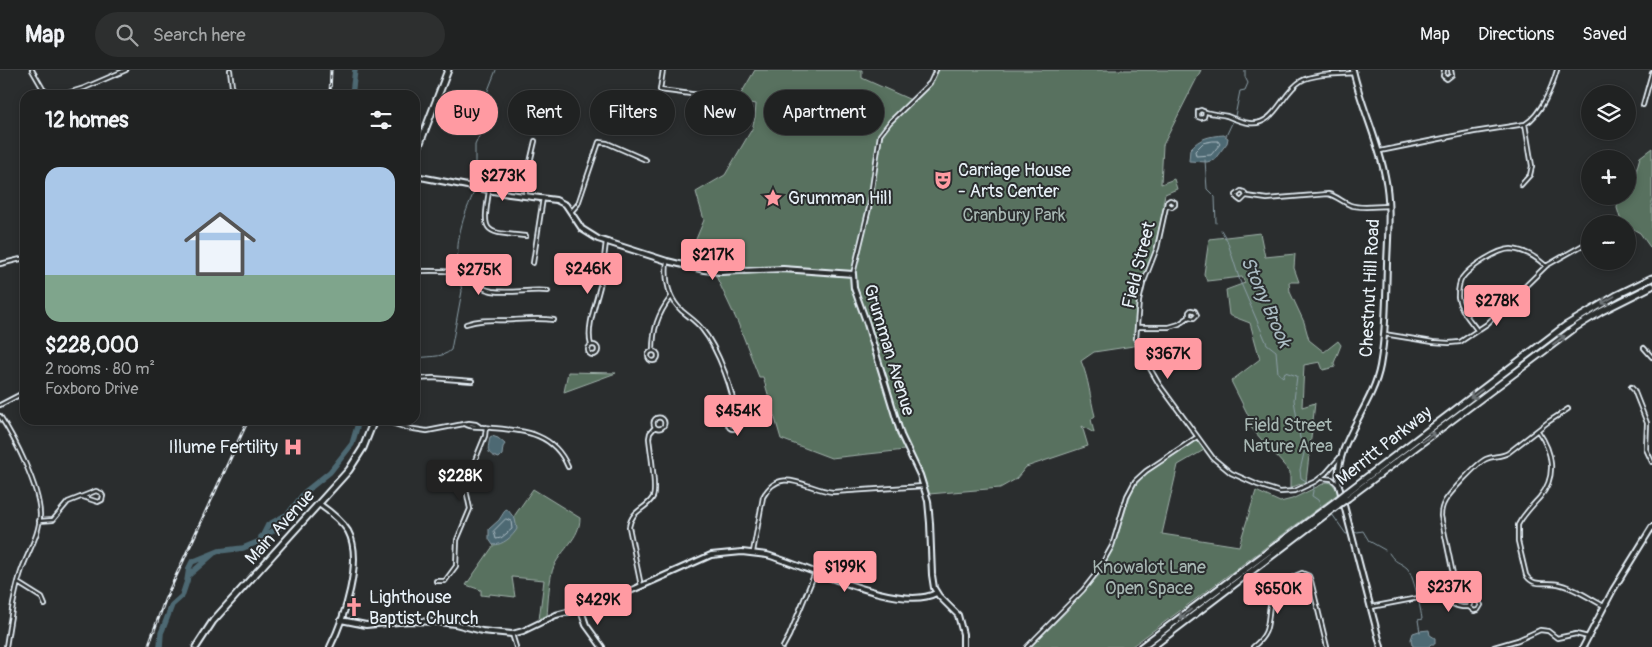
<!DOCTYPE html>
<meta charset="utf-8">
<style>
:root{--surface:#202222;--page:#2d2f2f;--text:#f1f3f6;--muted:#a2a4a5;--line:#3d3f40;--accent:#ff9aa2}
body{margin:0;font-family:Pangolin,sans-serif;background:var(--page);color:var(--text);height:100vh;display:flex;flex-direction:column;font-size:19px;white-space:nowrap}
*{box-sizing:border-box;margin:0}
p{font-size:16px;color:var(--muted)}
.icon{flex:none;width:28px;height:28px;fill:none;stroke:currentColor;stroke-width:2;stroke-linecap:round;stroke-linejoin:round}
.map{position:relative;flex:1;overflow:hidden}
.side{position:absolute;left:20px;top:20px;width:400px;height:335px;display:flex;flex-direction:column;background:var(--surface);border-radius:15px;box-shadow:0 2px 8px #0003,0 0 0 1px var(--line)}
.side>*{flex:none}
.top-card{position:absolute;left:435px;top:20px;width:475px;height:45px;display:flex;gap:10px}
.fabs{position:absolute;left:1581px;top:15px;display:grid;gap:10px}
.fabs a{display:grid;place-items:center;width:55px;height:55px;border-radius:50%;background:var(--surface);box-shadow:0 2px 8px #0003,0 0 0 1px var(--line);font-size:25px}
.price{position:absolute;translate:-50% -42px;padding:0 11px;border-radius:5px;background:var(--accent);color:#111;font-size:16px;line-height:32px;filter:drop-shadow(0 1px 2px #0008)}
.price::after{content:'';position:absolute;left:50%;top:30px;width:15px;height:11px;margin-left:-8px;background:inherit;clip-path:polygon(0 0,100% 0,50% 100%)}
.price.selected{background:#222;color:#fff}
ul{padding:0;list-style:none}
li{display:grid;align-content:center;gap:10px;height:265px;padding:0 25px}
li+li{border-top:1px solid var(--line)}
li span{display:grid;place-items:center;height:155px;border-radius:15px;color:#555}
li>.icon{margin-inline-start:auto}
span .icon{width:90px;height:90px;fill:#fffc;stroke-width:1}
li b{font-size:21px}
h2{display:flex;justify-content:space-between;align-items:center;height:60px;padding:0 25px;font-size:21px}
.chip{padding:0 18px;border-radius:22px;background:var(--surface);box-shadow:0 2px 8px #0003,0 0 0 1px var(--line);font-size:18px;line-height:45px}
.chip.selected{background:var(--accent);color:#111}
header{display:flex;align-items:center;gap:30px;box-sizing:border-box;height:70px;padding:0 25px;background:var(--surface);border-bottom:1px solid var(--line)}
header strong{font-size:24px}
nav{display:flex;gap:28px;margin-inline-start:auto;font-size:18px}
.search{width:350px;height:45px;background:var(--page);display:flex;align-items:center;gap:12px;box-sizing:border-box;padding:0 18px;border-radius:28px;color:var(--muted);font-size:19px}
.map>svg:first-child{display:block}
.green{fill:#58715e;stroke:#a0b1ab}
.water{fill:#4e6973;stroke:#8c9fa8}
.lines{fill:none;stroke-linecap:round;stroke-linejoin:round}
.shore{stroke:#aabbc3;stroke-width:1}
.stream{stroke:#8c9fa8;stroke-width:1}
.river{stroke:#4e6973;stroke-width:5.5}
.street-casing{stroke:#e8f1f8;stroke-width:6}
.secondary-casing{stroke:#e8f1f8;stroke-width:8}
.highway-casing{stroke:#e8f1f8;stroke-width:9}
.street{stroke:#2a2d2e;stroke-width:2.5}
.secondary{stroke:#2a2d2e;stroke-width:4}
.highway{stroke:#2a2d2e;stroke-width:5}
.rail-casing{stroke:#e8f1f8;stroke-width:3}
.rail{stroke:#2a2d2e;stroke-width:1;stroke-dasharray:4;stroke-linecap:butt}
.highway-bridge-casing{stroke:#e8f1f8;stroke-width:9;stroke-linecap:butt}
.highway-bridge{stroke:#2a2d2e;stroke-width:5}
.oneway{stroke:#6c7275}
.labels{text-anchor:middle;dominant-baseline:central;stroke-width:4;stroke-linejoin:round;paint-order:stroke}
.poi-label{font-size:18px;fill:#e8f1f8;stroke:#2a2d2e;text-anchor:start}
.park-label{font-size:18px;fill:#a7b7b3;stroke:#2a2d2e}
.street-label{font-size:18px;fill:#e8f1f8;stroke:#2a2d2e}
.water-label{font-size:19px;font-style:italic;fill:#aabbc3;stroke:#2a2d2e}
</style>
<header>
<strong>Map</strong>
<div class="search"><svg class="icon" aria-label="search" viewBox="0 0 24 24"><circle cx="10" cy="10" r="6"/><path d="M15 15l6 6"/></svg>Search here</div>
<nav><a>Map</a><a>Directions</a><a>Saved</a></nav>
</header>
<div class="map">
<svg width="1652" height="577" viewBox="0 0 1652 577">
<rect width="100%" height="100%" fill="#2a2d2e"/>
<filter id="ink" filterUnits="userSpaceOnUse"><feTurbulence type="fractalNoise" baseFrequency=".02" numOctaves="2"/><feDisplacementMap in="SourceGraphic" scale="10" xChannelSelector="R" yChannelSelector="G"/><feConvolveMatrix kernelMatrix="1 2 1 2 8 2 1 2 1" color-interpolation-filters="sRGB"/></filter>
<g filter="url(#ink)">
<!-- green -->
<path class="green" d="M755,0H862V8L911,30L885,55L878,65L873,109L876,106C877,93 876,76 883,64C895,41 932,26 937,0H1201L1163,75L1161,114L1174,109L1177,119L1165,124L1163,134L1164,136L1153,183L1140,216L1138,229L1137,269L1140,275L1094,282L1081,291C1089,309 1090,328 1095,346L1091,349L1094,363L1082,356L1088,376L1026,397L1016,409L1000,418L929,424L924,410L904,368L865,244L900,367L905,380L831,388L781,369L763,307H759L738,253L715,204L782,201L784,198L718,200L691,194L694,174L704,150L696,122L725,105L752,59L755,47L756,34L739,32V27Z
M1652,78V180L1640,163L1628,156V154H1624L1620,148L1617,138L1618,126H1628V112L1635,105L1640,87Z
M1260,163L1265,187L1295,184L1294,198L1299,212H1289L1290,222L1304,252L1309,270L1324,282L1338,271L1341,275L1334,293L1335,297L1323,300L1320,292L1304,295L1302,337L1315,333L1306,412L1290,418V402L1247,353L1251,351L1231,311L1260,289L1250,253L1229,245L1226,220L1245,213L1242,207L1207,211L1204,204L1209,169Z
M568,302L616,303L564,322Z
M1197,370L1204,380L1178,395L1162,464L1239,476L1256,421L1280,432L1292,429L1327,412L1332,413L1339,423L1131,577H1031L1065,543L1100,504L1115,474L1132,420L1140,410L1147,403Z
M533,419L580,448C580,468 562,479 554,496C549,507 548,534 547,547L539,550L544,510L512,507L515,527L490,524L489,526L481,525V520L466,515Z"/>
<!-- water -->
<path class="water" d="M1224,65L1228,68L1227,73L1214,90L1207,92L1189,91L1190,79C1200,68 1209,66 1224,65Z
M492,366L498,368L505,374L503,377L502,385L499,388C485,384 488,379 490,367Z
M506,439L508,440L515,449L517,459C512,467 503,475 493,475L489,469V459L499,450Z
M1429,560L1430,565L1435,568V574H1431L1428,577H1415L1412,575L1411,569L1413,563L1419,561Z"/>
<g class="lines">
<!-- shore -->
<path class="shore" d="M1213,71H1218L1220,74L1211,85L1196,86L1195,81L1203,73Z
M506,449L511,451L512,459L501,468L496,469L494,461Z"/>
<!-- stream -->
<path class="stream" d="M483,33L496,0
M1235,46L1240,21L1245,20L1248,13L1245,7V0
M1226,66L1233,51
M1205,90L1207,119L1215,127L1216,153
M475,115V75L480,64
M1221,160L1227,170L1240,211L1267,274L1276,281L1278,303L1283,307L1285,302L1297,306L1294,330L1300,368L1305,379L1300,400L1301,408L1314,416L1312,426L1318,430L1321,436
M459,200C454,172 463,146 475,120
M415,289C426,285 442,289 451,280L462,221L459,206
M1332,444L1346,464L1363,461L1369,471L1385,480
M1389,483C1396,494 1399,491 1407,498C1413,503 1421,540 1422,549L1418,550L1420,562"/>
<!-- river -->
<path class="river" d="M352,25L355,0
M261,467L281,457L286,445
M188,506L213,484
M160,577L161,563L164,556L172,535L182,526L187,511L189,498L192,492L219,481L243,478L260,471L268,455L288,444L305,422L330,402L352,374L359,350"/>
<!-- street casing -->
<g class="street-casing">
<path id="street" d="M32,0L43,19L50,25
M230,0L233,25
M663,0L660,20L707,26L731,32
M1444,0L1443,6L1447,9L1452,5L1451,0
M61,25L84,18L126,0
M1643,35L1652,3
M1205,42L1204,47L1201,48L1198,47V41L1201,40C1208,44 1219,44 1227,46C1234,49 1242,52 1249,53C1275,57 1282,22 1301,11C1315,3 1338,5 1354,3
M1380,81L1474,62L1525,54
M1521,115L1530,105L1532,96L1525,54C1541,45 1552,17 1557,0
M489,121C482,165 484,162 526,166
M1246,126L1241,131L1237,128L1236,125L1241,121L1244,122L1246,126L1267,129L1328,124C1337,126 1342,132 1350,135C1361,139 1376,136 1388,136
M525,127L528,101L535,71
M1167,135L1172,137L1175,135V132L1170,130L1167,132L1157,178L1143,214L1139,231L1136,269L1141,283L1159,314L1213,388L1231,403L1258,415L1280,422L1295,421L1316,411L1326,403L1341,386
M571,142L578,134L599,72L607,73L646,90
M667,191C665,209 668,228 682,241C689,247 697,252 702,259C716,276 738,327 734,349
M533,193L543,128
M0,194L25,188
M415,201C425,201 454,200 462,203C474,208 476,218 492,221C511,224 529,219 548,221
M853,204L869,138L880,65L890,52L930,13L936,0
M466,254C484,248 496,251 514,250C528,249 540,248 554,250
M1138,257H1169L1179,254L1189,247L1194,248L1197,245L1195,241L1191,240L1189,242V247
M1477,260C1470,250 1460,240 1458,227C1458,221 1459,213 1462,208C1470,197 1498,179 1511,179C1525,180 1536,187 1546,196
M1384,264L1433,272L1449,273L1460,272L1487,254L1546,196L1590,171
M588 280a5 5 0 1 1 10 0a5 5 0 1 1-10 0Z
M591,275C586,258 596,233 600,216C603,202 604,187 606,172
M1644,278L1652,287
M653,281C653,260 657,245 671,227
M648 286a5 5 0 1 1 10 0a5 5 0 1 1-10 0Z
M415,309L433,308L472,311
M1631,317L1634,320L1647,353L1646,379L1652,392
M0,335L25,322
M0,346C15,369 39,416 40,444C40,465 27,483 21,502C13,526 10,552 6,577
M653.5 353a5.5 5.5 0 1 1 11 0a5.5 5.5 0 1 1-11 0Z
M728 354a5 5 0 1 1 10 0a5 5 0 1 1-10 0Z
M382,350L407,358L427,361L469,353L476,354L479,356
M465,354C471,358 476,356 483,357C519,361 552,359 568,397
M1538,361C1553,382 1557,406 1540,427C1532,436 1523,445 1518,455V471L1526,505C1534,518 1546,511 1558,514C1574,517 1590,529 1604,536
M1322,408L1332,409L1338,415
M39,451L53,450L68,432L96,421L101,423L103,426L102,430L98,432L83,427
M753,482L763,427C781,394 807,420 833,422L924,416
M436,511H445L456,496L457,470L470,439L465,415L485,366L486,357
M18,513L42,528L45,535
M641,516L629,457C632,439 646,440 653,427C657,418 650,380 649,368L650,363L655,357
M1441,523C1450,533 1455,538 1469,537L1474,541L1478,540L1481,535L1477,530L1471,531L1469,537
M1371,537L1434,525C1445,522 1451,515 1453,504L1441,446C1441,441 1442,436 1445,431C1450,423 1477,393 1486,389C1493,386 1501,387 1508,383L1548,352L1568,339
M512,564L516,577
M783,577L789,566L815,503
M1027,577L1083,520L1098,501L1112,476L1127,426L1135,411L1146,401L1197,367
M1253,577C1270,563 1267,555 1270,535C1273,520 1288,508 1302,503L1309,506L1311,511L1327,577
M1494,577L1518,570L1540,560L1548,561L1557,568L1576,564L1588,567"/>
</g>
<!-- secondary casing -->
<g class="secondary-casing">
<path id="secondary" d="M1353,0C1361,36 1378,70 1385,106C1391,134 1388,165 1387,193C1386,227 1386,262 1380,296C1372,339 1333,373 1339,416L1381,577
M415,106L509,124L556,130L566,135L582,159L598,169L667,191L704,200L720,202L783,199L853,204L854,218L867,254L901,365L920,405L928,431L930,453L932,505L934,518L939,526L958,545L963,564V577
M319,434C329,441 341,450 348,461C364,490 344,549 330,577
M581,540L586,555L602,577
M341,550L366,555L409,551L438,552L455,554L482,561L512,564L523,561L556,545L603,533L711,485L742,482L767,485C806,496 901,543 936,523
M1583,577L1613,520L1652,457"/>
</g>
<!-- highway casing -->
<g class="highway-casing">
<path id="highway" d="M415,86L448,0
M1346,423L1565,256L1617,225L1652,208
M1348,428L1576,257L1602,241L1652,216
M196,577L213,551L349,400L363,378L374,350
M1141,577L1336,431
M1152,577L1338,435"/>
</g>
<!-- street -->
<use href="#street" class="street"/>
<!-- secondary -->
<use href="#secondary" class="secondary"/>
<!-- highway -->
<use href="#highway" class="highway"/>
<!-- rail casing -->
<g class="rail-casing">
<path id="rail" d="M330,25L331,0
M148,577L165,530L248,350"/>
</g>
<!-- rail -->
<use href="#rail" class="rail"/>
<!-- highway-bridge casing -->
<g class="highway-bridge-casing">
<path id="highway-bridge" d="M1336,431L1346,423
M1338,435L1348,428"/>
</g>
<!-- highway-bridge -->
<use href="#highway-bridge" class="highway-bridge"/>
</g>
<!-- one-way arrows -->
<defs><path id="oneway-shaft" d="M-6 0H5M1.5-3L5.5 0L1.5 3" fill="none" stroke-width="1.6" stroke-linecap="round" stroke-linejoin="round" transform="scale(1.25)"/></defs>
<g class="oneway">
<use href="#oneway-shaft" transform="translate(1608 230) rotate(150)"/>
<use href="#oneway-shaft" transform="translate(1559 270) rotate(-36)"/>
<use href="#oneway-shaft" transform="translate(1476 324) rotate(143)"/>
<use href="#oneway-shaft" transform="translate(1429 367) rotate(-37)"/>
<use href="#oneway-shaft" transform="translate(1185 544) rotate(143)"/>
</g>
</g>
<!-- icons -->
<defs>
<g id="theatre-bare" transform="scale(1.5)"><path d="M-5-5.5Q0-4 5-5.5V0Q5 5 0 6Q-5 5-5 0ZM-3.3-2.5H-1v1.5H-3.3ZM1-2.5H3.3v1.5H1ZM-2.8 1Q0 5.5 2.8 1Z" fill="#ff9aa2" stroke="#2a2d2e" stroke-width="2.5" paint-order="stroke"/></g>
<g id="sight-bare" transform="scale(1.5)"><path d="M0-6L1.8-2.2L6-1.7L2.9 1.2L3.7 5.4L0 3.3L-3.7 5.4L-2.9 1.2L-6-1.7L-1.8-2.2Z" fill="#ff9aa2" stroke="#2a2d2e" stroke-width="2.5" paint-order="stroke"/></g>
<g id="hospital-bare" transform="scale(1.5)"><path d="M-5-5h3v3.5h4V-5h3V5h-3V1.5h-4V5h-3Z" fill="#ff9aa2" stroke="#2a2d2e" stroke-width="2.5" paint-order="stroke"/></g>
<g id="church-bare" transform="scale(1.5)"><path d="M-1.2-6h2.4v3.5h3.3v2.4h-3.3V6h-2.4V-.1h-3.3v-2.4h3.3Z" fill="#ff9aa2" stroke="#2a2d2e" stroke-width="2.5" paint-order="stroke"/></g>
</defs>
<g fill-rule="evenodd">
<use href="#theatre-bare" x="943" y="110"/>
<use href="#sight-bare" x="773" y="128"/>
<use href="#hospital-bare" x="293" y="377"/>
<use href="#church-bare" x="354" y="537"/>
</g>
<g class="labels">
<!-- poi labels -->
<g class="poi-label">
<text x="958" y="100">Carriage House<tspan x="958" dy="21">- Arts Center</tspan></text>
<text x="788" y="128">Grumman Hill</text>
<text x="278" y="377" text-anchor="end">Illume Fertility</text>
<text x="369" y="527">Lighthouse<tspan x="369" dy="21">Baptist Church</tspan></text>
</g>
<!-- park labels -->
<g class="park-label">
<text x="1014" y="145">Cranbury Park</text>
<text x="1288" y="355">Field Street<tspan x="1288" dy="21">Nature Area</tspan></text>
<text x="1149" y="497">Knowalot Lane<tspan x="1149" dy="21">Open Space</tspan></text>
</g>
<!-- street labels -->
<g class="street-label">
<text transform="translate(1139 195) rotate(-76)">Field Street</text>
<text transform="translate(1370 218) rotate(-87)">Chestnut Hill Road</text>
<text transform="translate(889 280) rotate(73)">Grumman Avenue</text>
<text transform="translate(1384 376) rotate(-38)">Merritt Parkway</text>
<text transform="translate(280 457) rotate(-48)">Main Avenue</text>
</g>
<!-- water labels -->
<g class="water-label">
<text transform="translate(1266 232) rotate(66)">Stony Brook</text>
</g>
</g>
</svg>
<div class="fabs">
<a><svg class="icon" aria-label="layers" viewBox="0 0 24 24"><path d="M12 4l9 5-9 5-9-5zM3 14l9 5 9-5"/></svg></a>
<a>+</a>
<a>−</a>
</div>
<b class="price" style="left:503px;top:132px">$273K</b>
<b class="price" style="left:713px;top:211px">$217K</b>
<b class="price" style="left:588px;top:225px">$246K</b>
<b class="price" style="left:479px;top:226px">$275K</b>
<b class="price" style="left:1497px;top:257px">$278K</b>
<b class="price" style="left:1168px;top:310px">$367K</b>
<b class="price" style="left:738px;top:367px">$454K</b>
<b class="price selected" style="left:460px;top:432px">$228K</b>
<b class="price" style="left:845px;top:523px">$199K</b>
<b class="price" style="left:1449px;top:543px">$237K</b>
<b class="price" style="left:1278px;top:545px">$650K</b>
<b class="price" style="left:598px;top:556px">$429K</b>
<div class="top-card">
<a class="chip selected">Buy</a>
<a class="chip">Rent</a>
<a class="chip">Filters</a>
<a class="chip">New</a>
<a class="chip">Apartment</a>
</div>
<section class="side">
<h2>12 homes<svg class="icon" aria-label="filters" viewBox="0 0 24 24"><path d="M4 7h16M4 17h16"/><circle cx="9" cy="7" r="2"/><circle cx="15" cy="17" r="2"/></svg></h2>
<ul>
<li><span style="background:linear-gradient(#a9c7e8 70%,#7fa58c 0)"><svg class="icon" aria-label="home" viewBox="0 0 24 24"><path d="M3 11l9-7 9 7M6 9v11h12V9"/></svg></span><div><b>$228,000</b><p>2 rooms · 80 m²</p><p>Foxboro Drive</p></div></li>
</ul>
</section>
</div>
